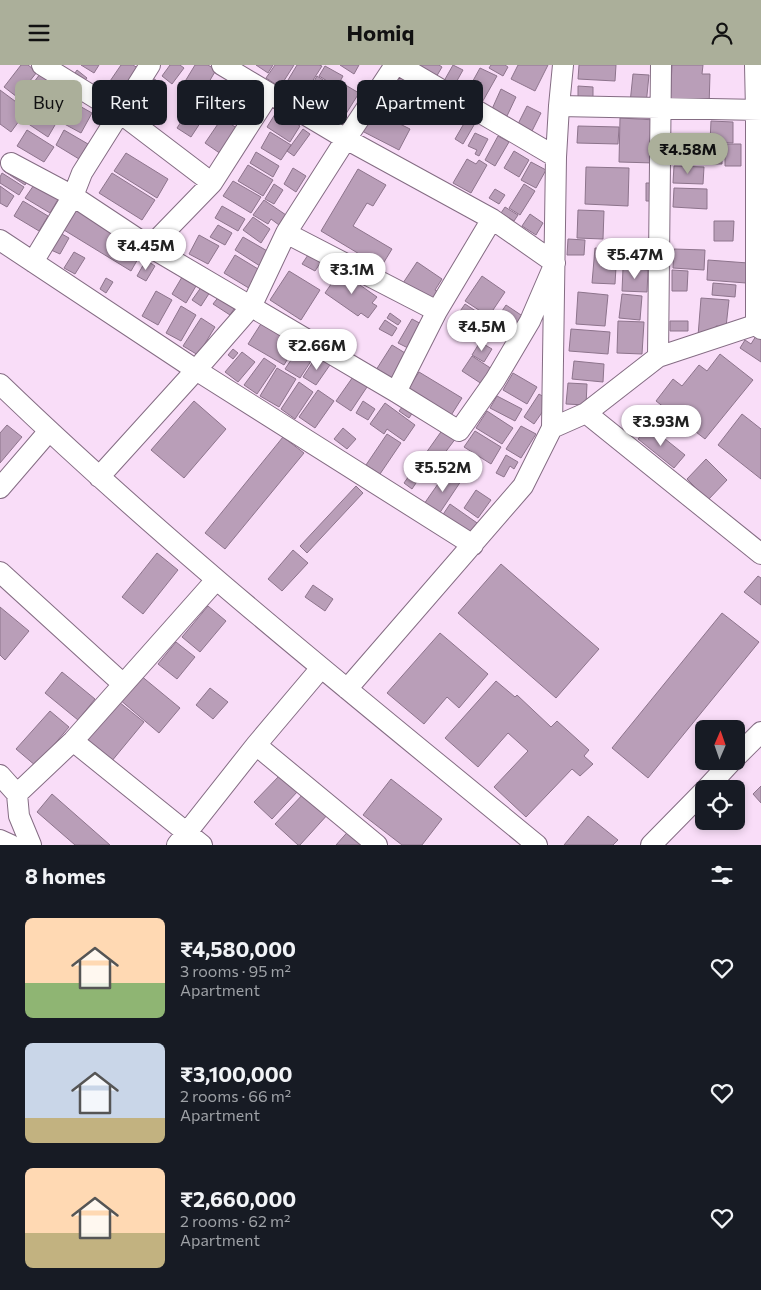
<!DOCTYPE html>
<meta charset="utf-8">
<style>
:root{--surface:#171b24;--page:#242831;--text:#f1f3f6;--muted:#9ea1a6;--accent:#abaf9a}
body{margin:0;font-family:Commissioner,sans-serif;background:var(--page);color:var(--text);height:100vh;display:flex;flex-direction:column;font-size:19px;white-space:nowrap}
*{box-sizing:border-box;margin:0}
p{font-size:16px;color:var(--muted)}
.icon{flex:none;width:28px;height:28px;fill:none;stroke:currentColor;stroke-width:2;stroke-linecap:round;stroke-linejoin:round}
.map{position:relative;height:780px;overflow:hidden}
.details{display:flex;flex-direction:column;background:var(--surface);flex:1}
.details>*{flex:none}
.top-card{position:absolute;left:15px;top:15px;width:500px;height:45px;display:flex;gap:10px}
.needle{width:32px;rotate:2deg}
.tools{position:absolute;left:695px;top:655px;display:grid;gap:10px}
.tools a{display:grid;place-items:center;width:50px;height:50px;border-radius:8px;background:var(--surface);box-shadow:0 2px 8px #0003;font-size:25px}
.price{position:absolute;translate:-50% -42px;padding:0 11px;border-radius:18px;background:#fff;color:#222;font-size:16px;line-height:32px;filter:drop-shadow(0 1px 2px #0008)}
.price::after{content:'';position:absolute;left:50%;top:30px;width:15px;height:11px;margin-left:-8px;background:inherit;clip-path:polygon(0 0,100% 0,50% 100%)}
.price.selected{background:var(--accent);color:#111}
ul{padding:0;list-style:none}
li{display:flex;align-items:center;gap:15px;height:125px;padding:0 25px}
li span{display:grid;place-items:center;flex:none;width:140px;height:100px;border-radius:8px;color:#555}
li>.icon{margin-inline-start:auto}
span .icon{width:60px;height:60px;fill:#fffc;stroke-width:1}
li b{font-size:21px}
h2{display:flex;justify-content:space-between;align-items:center;height:60px;padding:0 25px;font-size:21px}
.pill{padding:0 18px;border-radius:8px;background:var(--surface);box-shadow:0 2px 8px #0003;font-size:18px;line-height:45px}
.pill.selected{background:var(--accent);color:#111}
header{display:flex;justify-content:space-between;align-items:center;height:65px;padding:0 25px;background:var(--accent);color:#111;font-size:22px;font-weight:700}
.map>svg:first-child{display:block}
.building{fill:#b99eb8;stroke:#8d748c}
.lines{fill:none;stroke-linecap:round;stroke-linejoin:round}
.street-casing{stroke:#846c83;stroke-width:22}
.street{stroke:#fff;stroke-width:20}
</style>
<header><svg class="icon" aria-label="menu" viewBox="0 0 24 24"><path d="M4 6h16M4 12h16M4 18h16"/></svg>Homiq<svg class="icon" aria-label="person" viewBox="0 0 24 24"><circle cx="12" cy="8" r="4"/><path d="M4 21q1-7 8-7t8 7"/></svg></header>
<div class="map">
<svg width="761" height="780" viewBox="0 0 761 780">
<rect width="100%" height="100%" fill="#f9ddf8"/>
<!-- building -->
<path class="building" d="M21,0H28L37,7L17,32L4,22Z
M81,0H99L94,8Z
M121,0H133L138,3L122,28L108,19Z
M170,0H180L184,3L172,19L162,11Z
M195,0H208L216,5L199,34L181,23Z
M256,0H273L268,8Z
M275,0H294L280,22L266,13Z
M297,0H319L322,1L303,31L285,20Z
M340,0H359L354,9Z
M419,0H439L442,2L435,14Z
M453,0L463,5L454,21L444,16Z
M491,0H505L508,2L503,11L489,3Z
M518,0H548L535,26L511,14Z
M579,0H616L615,16L578,14Z
M672,0H703L702,9H710L709,42L670,40Z
M325,1L343,11L337,22L319,11Z
M480,3L497,11L480,41L464,32Z
M77,5L87,13L80,22L71,14Z
M393,7L416,19L396,57L410,64L399,85L362,66Z
M40,9L51,17L32,41L22,33Z
M633,9L649,10L646,40L630,38Z
M148,10L162,19L145,43L132,35Z
M317,11L337,24L328,39L308,27Z
M235,18L253,30L234,58L216,46Z
M342,18L359,28L344,52L328,43Z
M54,19L68,29L62,37L48,27Z
M578,21L593,22V38H578Z
M501,24L516,32L507,51L492,44Z
M0,25L27,45L11,67L0,59Z
M47,30L63,42L54,53L39,42Z
M69,35L92,48L81,68L57,55Z
M194,37L208,46L191,72L177,63Z
M527,41L541,48L531,68L517,61Z
M277,46L300,61L290,77L267,62Z
M35,47L55,60L48,72L27,58Z
M222,53L238,64L221,89L205,78Z
M620,53L656,55L654,98L619,97Z
M466,55L474,60L463,79L455,74Z
M711,56L733,57V78L710,77Z
M578,61L619,62L618,79L577,78Z
M303,64L310,69L294,91L287,86Z
M27,65L54,82L44,97L17,81Z
M64,65L88,79L79,94L56,80Z
M270,67L291,80L281,95L261,83Z
M475,68L488,74L479,91L475,89L477,85L468,81Z
M498,71L509,77L495,101L485,95Z
M673,75L694,76L692,100L671,98Z
M725,79H741V101H725Z
M710,80L722,81V99H710Z
M514,86L529,95L519,112L504,103Z
M256,87L279,101L273,112L250,98Z
M126,88L168,114L157,133L114,106Z
M467,94L476,99L479,95L487,100L471,128L453,118Z
M531,97L546,105L536,123L521,115Z
M248,100L273,115L263,131L238,116Z
M674,101L704,102L703,119L673,118Z
M7,102L28,115L25,120L4,106Z
M586,102L629,103L628,141L585,139Z
M293,103L306,111L296,127L284,119Z
M358,104L386,120L373,141L367,138L353,161L392,184L381,202L321,166Z
M2,108L24,122L19,130L0,118V112Z
M112,108L155,135L142,155L99,128Z
M233,116L261,132L251,148L223,131Z
M36,117L60,131L50,148L25,133Z
M646,118H657V136H646Z
M274,119L283,125L274,139L265,134Z
M524,119L535,126L520,150L509,143Z
M0,121L14,131L7,142L0,138Z
M674,123L707,124V144L673,142Z
M495,124L505,130L499,139L489,133Z
M264,135L286,150L279,160L271,154L268,159L253,150Z
M23,136L48,151L39,166L14,151Z
M222,141L245,154L238,166L215,153Z
M505,142L518,150L514,156L501,148Z
M76,145L143,185L131,206L64,165Z
M578,145L604,146L603,174L577,173Z
M530,149L543,158L536,170L522,161Z
M253,152L270,164L261,178L243,165Z
M714,156H734L733,176H714Z
M218,160L232,168L225,180L210,172Z
M60,168L69,173L60,189L51,185Z
M199,170L219,181L208,199L189,189Z
M243,172L269,187L260,201L235,185Z
M568,174L585,175L584,190H567Z
M595,183L617,185L615,219L592,218Z
M674,184L705,185L704,205L673,203Z
M74,187L85,193L75,209L64,203Z
M310,187L323,194L315,206L302,199Z
M235,190L263,207L252,225L224,208Z
M146,195L155,201L146,216L137,211Z
M708,195L748,198L746,218L707,215Z
M417,197L442,214L435,225L439,227L432,237L403,218Z
M623,203L648,205L647,227L622,226Z
M672,205L688,206L687,226H672Z
M289,206L320,225L301,255L270,235Z
M340,206L377,232L372,238L377,241L368,253L361,248L358,251L325,228Z
M185,207L199,216L186,238L172,229Z
M482,211L505,227L491,248L498,252L506,240L524,252L514,268L465,236Z
M106,213L113,217L106,228L100,224Z
M713,218L736,220L735,232L712,230Z
M202,221L210,227L201,241L192,235Z
M156,226L172,235L158,260L142,251Z
M578,227L608,230L605,261L576,259Z
M622,229L642,231L640,255L619,253Z
M220,230L236,241L230,250L213,239Z
M701,233L729,235L726,262L716,261L715,272L698,271Z
M465,239L488,254L478,270L454,255Z
M181,241L196,250L181,276L166,268Z
M390,248L401,256L398,260L387,253Z
M201,253L215,262L198,290L183,281Z
M264,254L299,275L284,300L248,279Z
M412,254L427,262L414,286L398,278Z
M385,255L397,263L392,271L379,264Z
M618,256L644,257L642,289L617,288Z
M670,256H688V266H670Z
M571,264L610,267L608,289L569,286Z
M756,271L761,274V297L740,283L745,275L751,279Z
M480,277L492,284L484,297L472,290Z
M301,280L315,290L300,313L285,304Z
M392,280L410,291L394,316L376,305Z
M233,284L238,288L233,294L228,290Z
M242,287L255,297L238,317L225,307Z
M720,289L753,315L705,374L656,336L673,314L682,321L699,300L707,306Z
M472,291L495,306L485,321L462,306Z
M264,293L276,301L257,329L244,320Z
M324,293L332,297L316,320L303,312L314,295L321,298Z
M574,296L604,299L603,317L572,314Z
M277,303L296,314L279,342L260,331Z
M419,307L462,333L450,352L407,325Z
M513,308L537,322L527,339L503,325Z
M355,309L369,319L351,346L336,336Z
M299,317L313,327L295,354L281,344Z
M568,318L587,319L586,340L566,339Z
M318,325L334,336L315,363L299,352Z
M539,329L550,336L534,359L524,352Z
M497,331L522,344L515,356L490,343Z
M194,336L226,364L184,413L151,385Z
M363,336L375,344L368,355L356,348Z
M385,338L415,360L404,376L387,364L384,369L370,359Z
M403,341L413,347L409,353L399,346Z
M487,346L513,363L502,379L476,363Z
M742,349L761,364V414L718,380Z
M7,360L22,372L0,398V368Z
M521,361L536,369L521,393L506,384Z
M649,361L685,390L674,403L638,374Z
M343,363L356,374L347,384L334,374Z
M443,364L456,373L438,397L426,388Z
M475,366L501,382L491,399L464,382Z
M387,369L401,378L380,409L366,400Z
M283,372L304,388L225,484L205,468Z
M506,390L518,397L514,404L510,401L504,412L496,408Z
M706,394L727,415L708,435L687,414Z
M420,395L428,400L412,424L404,418Z
M447,406L461,416L439,449L424,439Z
M356,421L363,428L307,488L300,481Z
M476,425L491,435L478,453L464,443Z
M450,439L480,460L472,472L442,451Z
M293,485L308,498L282,526L268,514Z
M157,488L178,505L143,549L122,532Z
M501,499L599,584L556,633L458,548Z
M758,511L761,513V540L744,527Z
M313,520L333,534L325,546L305,532Z
M208,541L226,556L200,587L182,572Z
M0,542L29,566L5,595L0,590Z
M722,548L759,577L648,713L612,683Z
M440,568L488,609L459,643L447,632L424,659L387,628Z
M176,577L195,592L177,614L158,599Z
M62,607L95,634L78,655L45,628Z
M140,610L180,643L159,668L119,634Z
M496,616L515,632L517,630L551,662L557,656L589,685L584,691L593,699L580,711L572,704L526,752L494,722L528,686L508,668L478,702L445,673Z
M210,623L228,637L213,654L196,640Z
M119,637L144,657L111,697L86,676Z
M50,646L69,662L36,701L16,684Z
M281,709L298,726L272,754L254,737Z
M391,714L442,754L422,780H402L363,750Z
M761,721V738L753,729Z
M305,727L329,748L300,780H298L275,759Z
M52,729L110,780H75L37,747Z
M588,751L618,775L613,780H564Z
M352,762L373,780H336Z"/>
<g class="lines">
<!-- street casing -->
<g class="street-casing">
<path id="street" d="M42,0L120,48L212,118L269,29
M222,0L346,74L395,0
M399,0L556,92
M755,0L756,45V260L761,264
M559,41L761,45
M11,98L73,131L150,182L396,327L459,366L495,315L530,256L555,198L492,154L346,74L286,168L437,246L396,327
M0,175L196,305L473,480
M150,182L212,118
M33,197L73,131L82,108L150,0
M437,246L492,154
M658,292L661,0
M0,319C170,483 355,630 537,780
M586,348L761,489
M552,363L586,348L658,292L761,258
M99,412L196,305L251,242L286,168
M0,423L49,366
M0,507L123,619
M347,624L523,421L552,363L556,92L559,41L563,0
M73,676L202,780
M256,680L377,780
M736,692L761,667
M0,710L17,729L19,751L31,780
M706,724L732,696
M17,729L73,676L216,515
M0,775L11,780
M177,780L256,680L321,603
M651,780L704,726"/>
</g>
<!-- street -->
<use href="#street" class="street"/>
</g>
</svg>
<div class="tools">
<a><svg class="needle" viewBox="-14 -14 28 28"><path d="M0-13l5 13h-10z" fill="#e53935"/><path d="M0 13l5-13h-10z" fill="#9ea1a6"/></svg></a>
<a><svg class="icon" aria-label="locate" viewBox="0 0 24 24"><circle cx="12" cy="12" r="6"/><path d="M12 2v4M12 18v4M2 12h4M18 12h4"/></svg></a>
</div>
<b class="price selected" style="left:688px;top:110px">₹4.58M</b>
<b class="price" style="left:146px;top:206px">₹4.45M</b>
<b class="price" style="left:635px;top:215px">₹5.47M</b>
<b class="price" style="left:352px;top:230px">₹3.1M</b>
<b class="price" style="left:482px;top:287px">₹4.5M</b>
<b class="price" style="left:317px;top:306px">₹2.66M</b>
<b class="price" style="left:661px;top:382px">₹3.93M</b>
<b class="price" style="left:443px;top:428px">₹5.52M</b>
<div class="top-card">
<a class="pill selected">Buy</a>
<a class="pill">Rent</a>
<a class="pill">Filters</a>
<a class="pill">New</a>
<a class="pill">Apartment</a>
</div>
</div>
<section class="details">
<h2>8 homes<svg class="icon" aria-label="filters" viewBox="0 0 24 24"><path d="M4 7h16M4 17h16"/><circle cx="9" cy="7" r="2"/><circle cx="15" cy="17" r="2"/></svg></h2>
<ul>
<li><span style="background:linear-gradient(#ffd9b3 65%,#8fb573 0)"><svg class="icon" aria-label="home" viewBox="0 0 24 24"><path d="M3 11l9-7 9 7M6 9v11h12V9"/></svg></span><div><b>₹4,580,000</b><p>3 rooms · 95 m²</p><p>Apartment</p></div><svg class="icon" aria-label="heart" viewBox="0 0 24 24"><path d="M12 20l-8-8c-3-5 5-10 8-4 3-6 11-1 8 4z"/></svg></li>
<li><span style="background:linear-gradient(#c9d6e8 75%,#c2b280 0)"><svg class="icon" aria-label="home" viewBox="0 0 24 24"><path d="M3 11l9-7 9 7M6 9v11h12V9"/></svg></span><div><b>₹3,100,000</b><p>2 rooms · 66 m²</p><p>Apartment</p></div><svg class="icon" aria-label="heart" viewBox="0 0 24 24"><path d="M12 20l-8-8c-3-5 5-10 8-4 3-6 11-1 8 4z"/></svg></li>
<li><span style="background:linear-gradient(#ffd9b3 65%,#c2b280 0)"><svg class="icon" aria-label="home" viewBox="0 0 24 24"><path d="M3 11l9-7 9 7M6 9v11h12V9"/></svg></span><div><b>₹2,660,000</b><p>2 rooms · 62 m²</p><p>Apartment</p></div><svg class="icon" aria-label="heart" viewBox="0 0 24 24"><path d="M12 20l-8-8c-3-5 5-10 8-4 3-6 11-1 8 4z"/></svg></li>
</ul>
</section>
